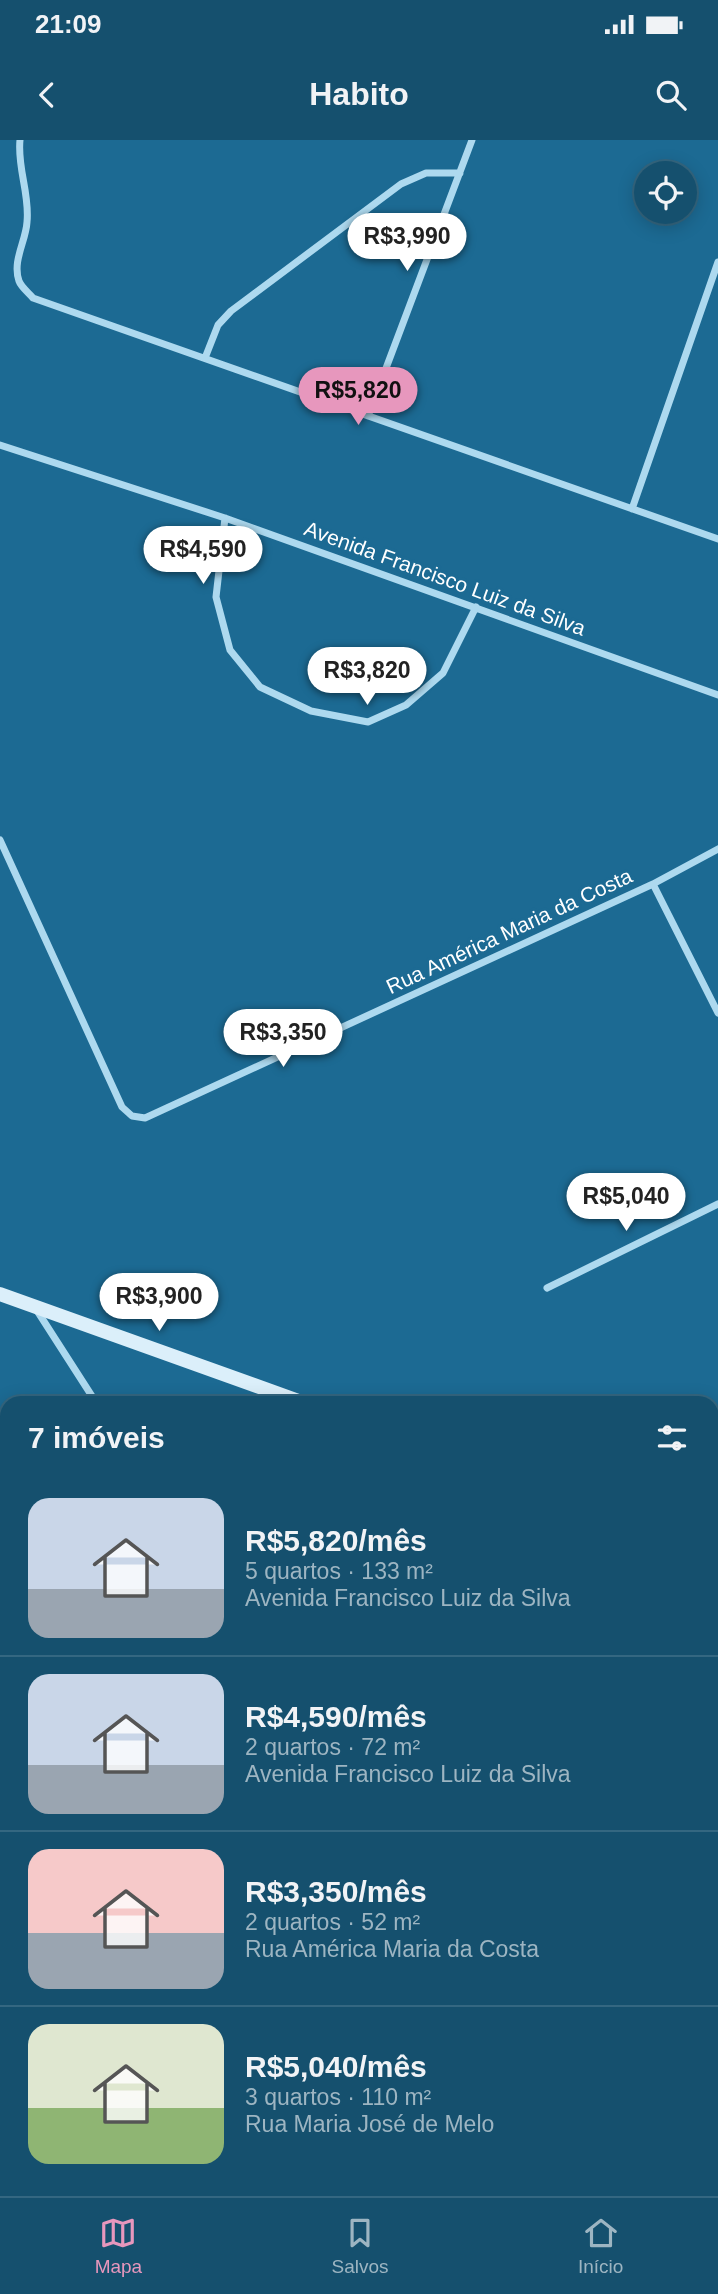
<!DOCTYPE html>
<html lang="pt">
<meta charset="utf-8">
<style>
:root{--surface:#15506e;--page:#225a76;--text:#f1f3f6;--muted:#9db5c2;--line:#346781;--accent:#e797bd}
body{margin:0;font-family:Helvetica,sans-serif;background:var(--page);color:var(--text);height:100vh;display:flex;flex-direction:column;font-size:26px;white-space:nowrap}
*{box-sizing:border-box;margin:0}
p{font-size:23px;color:var(--muted)}
.icon{flex:none;width:38px;height:38px;fill:none;stroke:currentColor;stroke-width:2;stroke-linecap:round;stroke-linejoin:round}
.map{position:relative;flex:1;overflow:hidden}
.drawer{position:absolute;left:0px;top:1256px;width:719px;height:800px;display:flex;flex-direction:column;background:var(--surface);border-radius:21px 21px 0 0;box-shadow:0 4px 18px #0003,0 0 0 2px var(--line)}
.drawer>*{flex:none}
.tools{position:absolute;left:634px;top:21px;display:grid;gap:14px}
.tools a{display:grid;place-items:center;width:63px;height:63px;border-radius:50%;background:var(--surface);box-shadow:0 4px 18px #0003,0 0 0 2px var(--line);font-size:35px}
.price{position:absolute;translate:-50% -60px;padding:0 16px;border-radius:24px;background:#fff;color:#222;font-size:23px;line-height:46px;filter:drop-shadow(0 2px 4px #0008)}
.price::after{content:'';position:absolute;left:50%;top:42px;width:21px;height:16px;margin-left:-10px;background:inherit;clip-path:polygon(0 0,100% 0,50% 100%)}
.price.on{background:var(--accent);color:#111}
ul{padding:0;list-style:none}
li{display:flex;align-items:center;gap:21px;height:175px;padding:0 28px}
li+li{border-top:2px solid var(--line)}
li span{display:grid;place-items:center;flex:none;width:196px;height:140px;border-radius:21px;color:#555}
li>.icon{margin-inline-start:auto}
span .icon{width:84px;height:84px;fill:#fffc;stroke-width:1}
li b{font-size:30px}
h2{display:flex;justify-content:space-between;align-items:center;height:84px;padding:0 28px;font-size:30px}
.status{display:flex;justify-content:space-between;align-items:center;height:49px;padding:0 35px;background:var(--surface);direction:ltr}
.status svg{height:19px;fill:currentColor}
header{display:flex;justify-content:space-between;align-items:center;height:91px;padding:0 28px;background:var(--surface);font-size:32px;font-weight:700}
.dock{display:flex;justify-content:space-around;align-items:center;height:98px;border-top:2px solid var(--line);background:var(--surface);font-size:19px;color:var(--muted)}
.dock a{display:grid;justify-items:center;gap:4px}
.dock .on{color:var(--accent)}
.map>svg:first-child{display:block}
.green{fill:#2c84af}
.lines{fill:none;stroke-linecap:round;stroke-linejoin:round}
.street{stroke:#add9ef;stroke-width:7}
.secondary{stroke:#dbeffa;stroke-width:14}
.wall{fill:#3f80a2}
.shaded-wall{fill:#336884}
.building{fill:#4995bc;stroke:#336884;stroke-width:2}
.labels{text-anchor:middle;dominant-baseline:central;stroke-width:6;stroke-linejoin:round;paint-order:stroke}
.street-label{font-size:21px;fill:#fff;stroke:#1c6a93}
</style>
<div class="status"><b>21:09</b><svg viewBox="0 0 49 12"><path d="M0 12V9h3v3zM5 12V6h3v6zM10 12V3h3v9zM15 12V0h3v12zM26 1h20v11H26zM47 4h2v5h-2z"/></svg></div>
<header><svg class="icon" aria-label="back" viewBox="0 0 24 24"><path d="M15 5l-7 7 7 7"/></svg>Habito<svg class="icon" aria-label="search" viewBox="0 0 24 24"><circle cx="10" cy="10" r="6"/><path d="M15 15l6 6"/></svg></header>
<div class="map">
<svg width="718" height="2056" viewBox="0 0 718 2056">
<rect width="100%" height="100%" fill="#1c6a93"/>
<!-- green -->
<path class="green" d="M712,1797L718,1799V1933H712Z
M7,1892V1931L0,1932V1893Z"/>
<g class="lines">
<!-- street -->
<path class="street" d="M20,0C17,28 30,54 27,82C26,101 12,121 19,141C21,147 29,153 33,158L718,399
M205,218L218,185L231,171L401,44L426,33H460
M368,276L472,0
M0,305L225,378L718,555
M632,369L718,122
M225,378L216,457L230,510L260,547L311,571L368,582L406,565L443,533L476,467
M0,700L122,967L132,976L145,978L653,744L718,709
M653,744L718,873
M547,1148L718,1064
M36,1169L97,1264
M0,1690L7,1701
M712,1752L718,1754
M0,1801L7,1800
M94,2049L95,2056
M421,2049L423,2056
M620,2049V2056"/>
<!-- secondary -->
<path class="secondary" d="M0,1154L307,1264
M712,1408L718,1410"/>
</g>
<!-- wall -->
<path class="wall" d="M7,1930V2049H53V2056H0V1931Z"/>
<!-- shaded-wall -->
<path class="shaded-wall" d="M343,2049H381L357,2056H313Z"/>
<!-- building -->
<path class="building" d="M7,1930V1970L0,1971V1931Z
M712,1934H718V2056H626V2049H712Z
M7,1972V2015L0,2016V1973Z
M7,2017V2049H53V2052L29,2056H0V2019Z
M104,2049H194L195,2056H106Z
M211,2049H249L251,2056H212Z
M253,2049H343L313,2056H254Z
M355,2049H383L385,2056H327Z"/>
<g class="labels">
<!-- street labels -->
<g class="street-label">
<text transform="translate(445 438) rotate(20)">Avenida Francisco Luiz da Silva</text>
<text transform="translate(509 791) rotate(-25)">Rua América Maria da Costa</text>
</g>
</g>
</svg>
<div class="tools">
<a><svg class="icon" aria-label="locate" viewBox="0 0 24 24"><circle cx="12" cy="12" r="6"/><path d="M12 2v4M12 18v4M2 12h4M18 12h4"/></svg></a>
</div>
<b class="price" style="left:407px;top:133px">R$3,990</b>
<b class="price on" style="left:358px;top:287px">R$5,820</b>
<b class="price" style="left:203px;top:446px">R$4,590</b>
<b class="price" style="left:367px;top:567px">R$3,820</b>
<b class="price" style="left:283px;top:929px">R$3,350</b>
<b class="price" style="left:626px;top:1093px">R$5,040</b>
<b class="price" style="left:159px;top:1193px">R$3,900</b>
<section class="drawer">
<h2>7 imóveis<svg class="icon" aria-label="filters" viewBox="0 0 24 24"><path d="M4 7h16M4 17h16"/><circle cx="9" cy="7" r="2"/><circle cx="15" cy="17" r="2"/></svg></h2>
<ul>
<li><span style="background:linear-gradient(#c9d6e8 65%,#9aa5b1 0)"><svg class="icon" aria-label="home" viewBox="0 0 24 24"><path d="M3 11l9-7 9 7M6 9v11h12V9"/></svg></span><div><b>R$5,820/mês</b><p>5 quartos · 133 m²</p><p>Avenida Francisco Luiz da Silva</p></div></li>
<li><span style="background:linear-gradient(#c9d6e8 65%,#9aa5b1 0)"><svg class="icon" aria-label="home" viewBox="0 0 24 24"><path d="M3 11l9-7 9 7M6 9v11h12V9"/></svg></span><div><b>R$4,590/mês</b><p>2 quartos · 72 m²</p><p>Avenida Francisco Luiz da Silva</p></div></li>
<li><span style="background:linear-gradient(#f6c9c9 60%,#9aa5b1 0)"><svg class="icon" aria-label="home" viewBox="0 0 24 24"><path d="M3 11l9-7 9 7M6 9v11h12V9"/></svg></span><div><b>R$3,350/mês</b><p>2 quartos · 52 m²</p><p>Rua América Maria da Costa</p></div></li>
<li><span style="background:linear-gradient(#dfe7d0 60%,#8fb573 0)"><svg class="icon" aria-label="home" viewBox="0 0 24 24"><path d="M3 11l9-7 9 7M6 9v11h12V9"/></svg></span><div><b>R$5,040/mês</b><p>3 quartos · 110 m²</p><p>Rua Maria José de Melo</p></div></li>
</ul>
</section>
</div>
<nav class="dock">
<a class="on"><svg class="icon" aria-label="map" viewBox="0 0 24 24"><path d="M3 6l6-2 6 2 6-2v14l-6 2-6-2-6 2zM9 4v14M15 6v14"/></svg>Mapa</a>
<a><svg class="icon" aria-label="saved" viewBox="0 0 24 24"><path d="M7 4h10v16l-5-4-5 4z"/></svg>Salvos</a>
<a><svg class="icon" aria-label="home" viewBox="0 0 24 24"><path d="M3 11l9-7 9 7M6 9v11h12V9"/></svg>Início</a>
</nav>
